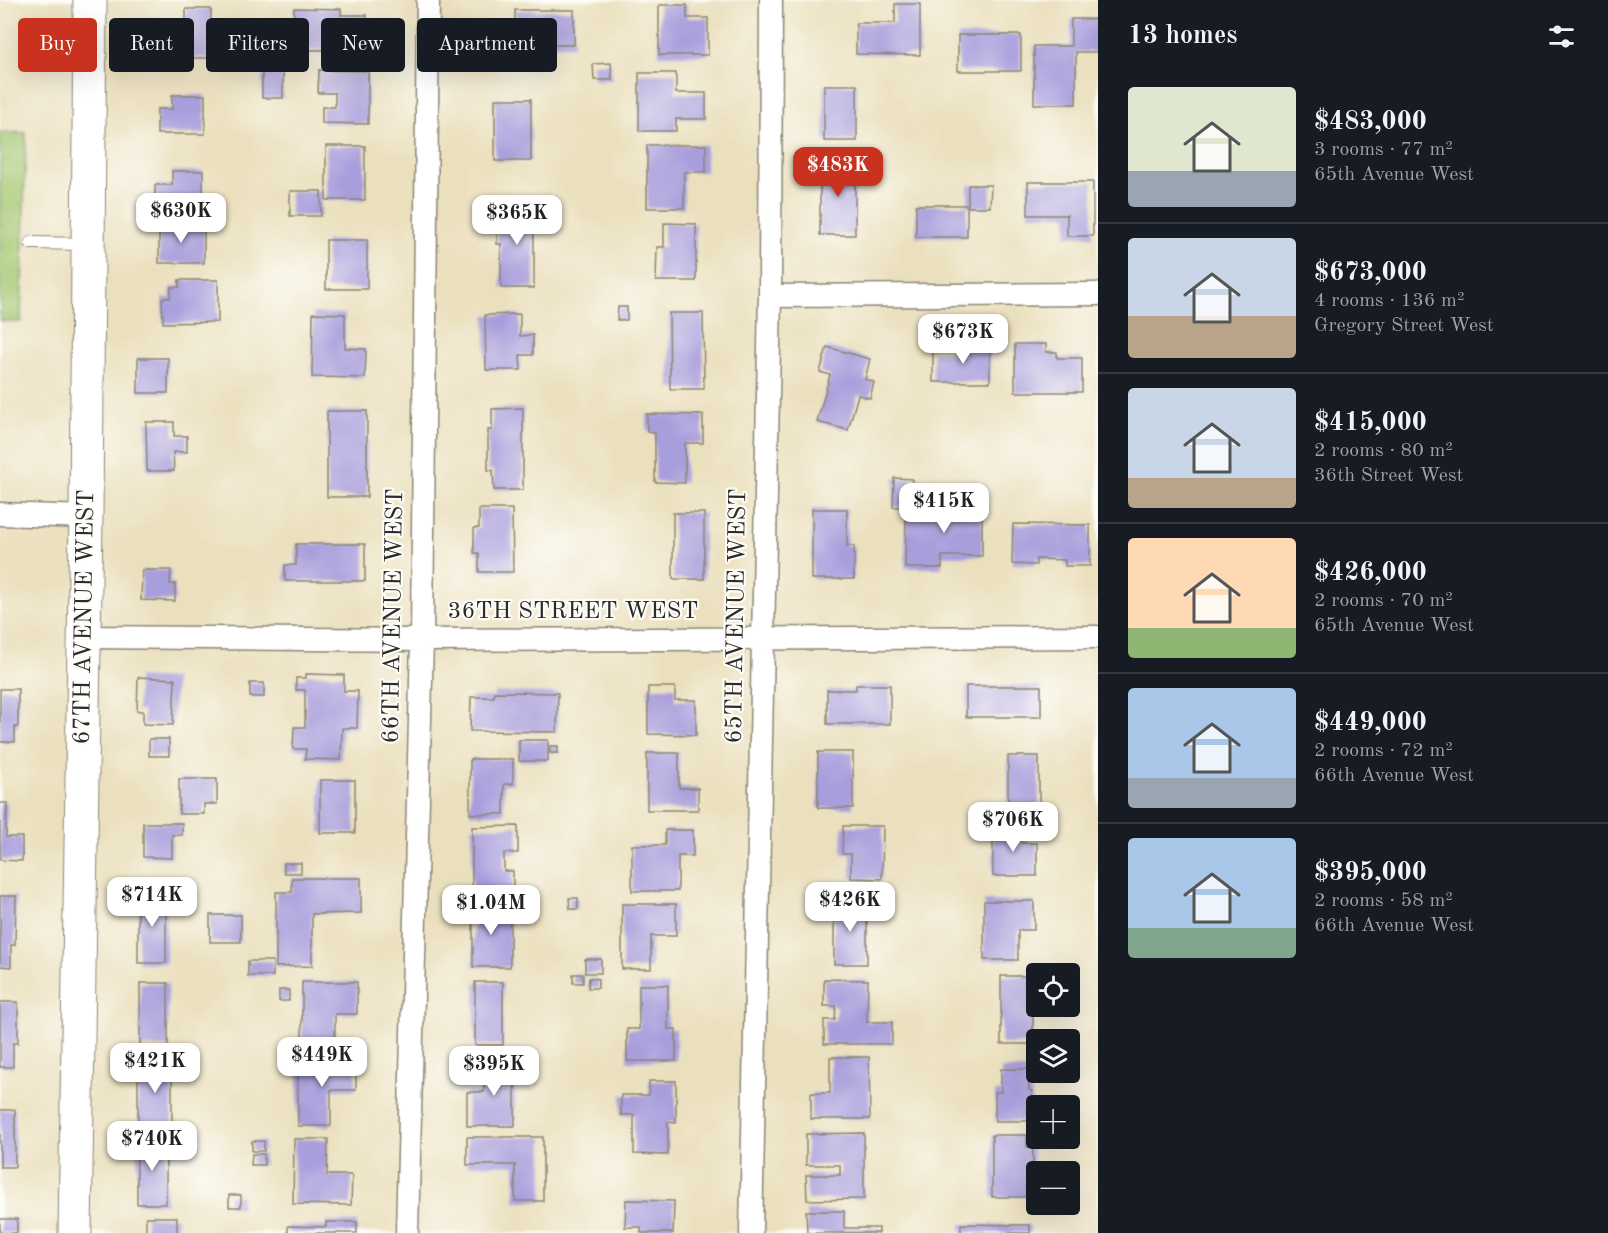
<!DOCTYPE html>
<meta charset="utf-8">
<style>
:root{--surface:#171b24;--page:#20242c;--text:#f1f3f6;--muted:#9ea1a6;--line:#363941;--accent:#c8321e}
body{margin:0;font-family:"Old Standard TT",serif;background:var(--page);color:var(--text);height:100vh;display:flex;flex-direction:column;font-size:22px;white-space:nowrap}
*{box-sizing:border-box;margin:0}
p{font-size:20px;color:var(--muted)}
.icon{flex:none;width:33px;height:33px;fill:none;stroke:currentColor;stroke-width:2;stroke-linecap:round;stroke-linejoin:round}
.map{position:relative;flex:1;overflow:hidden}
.sheet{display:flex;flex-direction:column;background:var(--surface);width:510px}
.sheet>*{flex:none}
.guide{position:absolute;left:18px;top:18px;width:570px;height:54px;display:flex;gap:12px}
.buttons{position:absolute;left:1026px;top:963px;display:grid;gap:12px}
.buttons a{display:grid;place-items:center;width:54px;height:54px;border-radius:6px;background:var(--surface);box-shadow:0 6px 24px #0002;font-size:30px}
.price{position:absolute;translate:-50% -51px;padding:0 14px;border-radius:12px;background:#fff;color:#222;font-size:20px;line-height:39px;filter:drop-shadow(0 2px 3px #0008)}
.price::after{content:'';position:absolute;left:50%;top:36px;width:18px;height:14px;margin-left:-9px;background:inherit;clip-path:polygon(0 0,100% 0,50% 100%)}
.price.on{background:var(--accent);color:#fff}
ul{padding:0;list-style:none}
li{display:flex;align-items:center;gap:18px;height:150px;padding:0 30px}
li+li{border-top:2px solid var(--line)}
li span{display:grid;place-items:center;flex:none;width:168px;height:120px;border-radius:6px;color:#555}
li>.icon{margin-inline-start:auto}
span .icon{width:72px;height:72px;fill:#fffc;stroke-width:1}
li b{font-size:26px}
h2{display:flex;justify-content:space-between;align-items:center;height:72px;padding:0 30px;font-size:26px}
.chip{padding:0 21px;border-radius:6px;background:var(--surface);box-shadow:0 6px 24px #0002;font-size:21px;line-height:54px}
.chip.on{background:var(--accent);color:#fff}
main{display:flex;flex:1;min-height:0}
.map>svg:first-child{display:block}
.green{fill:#a2c670;stroke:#66784e;stroke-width:1.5}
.building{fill:#a89edc}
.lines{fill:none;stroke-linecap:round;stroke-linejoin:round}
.lane-casing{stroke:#8b8674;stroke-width:14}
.street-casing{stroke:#8b8674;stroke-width:25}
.secondary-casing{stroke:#8b8674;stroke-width:35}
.lane{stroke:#fff;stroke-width:12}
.street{stroke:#fff;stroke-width:22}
.secondary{stroke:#fff;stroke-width:33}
.labels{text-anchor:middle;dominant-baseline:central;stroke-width:4.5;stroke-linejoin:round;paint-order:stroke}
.street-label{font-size:24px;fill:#2b2b2b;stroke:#fdfcf7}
</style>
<main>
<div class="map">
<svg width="1098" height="1233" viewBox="0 0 1098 1233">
<rect width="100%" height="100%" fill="#fdfcf7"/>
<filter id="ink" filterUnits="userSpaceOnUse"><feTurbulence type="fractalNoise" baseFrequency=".0167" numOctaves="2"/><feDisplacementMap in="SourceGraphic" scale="12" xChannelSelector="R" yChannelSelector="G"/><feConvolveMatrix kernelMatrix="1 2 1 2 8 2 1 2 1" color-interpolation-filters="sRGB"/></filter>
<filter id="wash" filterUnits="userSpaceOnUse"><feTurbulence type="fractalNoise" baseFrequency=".008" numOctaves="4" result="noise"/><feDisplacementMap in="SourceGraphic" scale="24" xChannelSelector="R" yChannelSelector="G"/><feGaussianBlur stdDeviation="1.35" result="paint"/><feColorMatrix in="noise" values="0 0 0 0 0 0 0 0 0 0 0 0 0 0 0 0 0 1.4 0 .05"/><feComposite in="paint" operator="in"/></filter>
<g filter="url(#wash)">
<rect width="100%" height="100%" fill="#ebe0be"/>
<!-- green -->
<path class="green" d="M0,132L26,133L21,322L0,321Z"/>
<g id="blocks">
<!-- building -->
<path class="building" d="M895,4H920V55L856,54V23H895Z
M659,5H687V18H708V55H659Z
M294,8L341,9V15H367V50H294Z
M186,9H211V58H171V26H186Z
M515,10H574V45H515Z
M1071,19H1098V52H1076V104H1034V46H1071Z
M958,35H1021V71H958Z
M611,63L612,80H594L593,64Z
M262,67H283V98H262Z
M319,70L368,71V124L322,123V107H335V93H318Z
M639,73H676V93H706V119H676V131H639Z
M824,85H857V141H824Z
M172,95H205V134H157V109H172Z
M495,99H531V161H495Z
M647,145H706V172H684V208H647Z
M326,146H365V200H326Z
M820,162H855V235H820Z
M172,171H203V210H155V185H172Z
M1028,182H1093V236H1067V215H1028Z
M968,185H991L990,207H967V237H916V205H968Z
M290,191H321V216H290Z
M509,204H534V288H501V244H497V212H509Z
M664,223L696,224V281H656L657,247H664Z
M159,225H204V263H159Z
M326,240H367V289H326Z
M179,280H218V322L163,323L162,298H170L171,287H179Z
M618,307H627V320H617Z
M313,313L345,314V348L366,349L365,378L312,377Z
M669,313H703L704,389H670Z
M520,314V336L533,335V355H520L521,370H486L485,315Z
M1015,344H1046V352H1057V358H1082V392H1015Z
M827,347L870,359L865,379L874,382L870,398L858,395L848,430L817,422L830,375L820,372Z
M957,347H990V382H933V352H957Z
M138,358H168V393H138Z
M523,408V490H494L493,470H488V430H492V409Z
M327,411H367V497H327Z
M647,414L703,415V443H685V483L655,482V433L647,432Z
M146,422H174V436H187V452H173L174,471H147Z
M894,478L912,479L911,507H893Z
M954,499H982V556H942V568H905L906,511L954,512Z
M479,509H512L513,572H479V553H474V528H479Z
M812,509H847V546H854V579H812Z
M673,513H704V579H673Z
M1013,524L1090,525V566H1065V560L1036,559V565L1012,564Z
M296,544H365V581H285V565H296Z
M142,570H171L170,584H175V601L141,600Z
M306,674L344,675V691H358L357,728H342L341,760L305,759L306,749H293L294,727H305V690H296V678H306Z
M138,677L175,679L173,725L143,724V711H137Z
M250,683H264V697H250Z
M856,685H890V724H827V690H856Z
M966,686H1041V717H966Z
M648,687H675V700H696V735L648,734Z
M0,689H18V727H15V742H0Z
M494,692L558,693L557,732L470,731L471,697H494Z
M149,739H169V756H149Z
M519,740H548V761H519Z
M550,746H558V753H550Z
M818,752H853V808H818Z
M647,753H679V788H698V810H647Z
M1008,756H1039V809H1008Z
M470,759H513V784H504V814H470Z
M179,779H217V804H204V814H179Z
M320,780H355V833H320Z
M0,803H7L6,837H22V861L0,860Z
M143,823H182V835H172V858L143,857Z
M518,826V853H504V871H513V890H472V827Z
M843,826H883L882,879L851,878V854H842Z
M993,826H1021V843H1037V876H993Z
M665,830H693V856H678V891H632V845H665Z
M284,863H301V873H284Z
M292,878H361V913L312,914V966L276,967V892H292Z
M138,893H166V963H138Z
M0,896H16L15,945H11V967L0,966Z
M569,898H578V909H570Z
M984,901H1034V930H1018V960H984Z
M834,902H867V964H834Z
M473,904H510V967H473Z
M622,904H676V936H651V969H622Z
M210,915H241V942H210Z
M585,959H601V973H585Z
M248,961H273V976H248Z
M573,974H583V983H573Z
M1001,976H1033V1044H1001Z
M589,978L598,979V988H588Z
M824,979L868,980L867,1022H892V1044H824V1020H835L836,1006H824Z
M302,982H357V1014H335V1049H302Z
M475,982H503V1045H475Z
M140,983H168V1047H140Z
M639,985H668V1029H676V1061H627V1029H639Z
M279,990H289V1001H279Z
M0,1002H18V1043H13V1067H0Z
M830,1057H869L870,1119H811V1093H830Z
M298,1059L356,1060V1090H331V1126H298Z
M484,1060H515V1126H467V1092H484Z
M138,1062H172V1126H138Z
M1001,1069H1029V1090L1032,1091V1121H995V1092H1001Z
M649,1081H676V1123L668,1122V1155L634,1154V1115H621V1095H649Z
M0,1110H15V1167H0Z
M864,1133V1199L807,1200L806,1175H840V1165H806V1134Z
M992,1135H1027V1147H1033V1168L1027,1172V1197H992Z
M467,1137H543V1201H515V1165H467Z
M294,1139H328L327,1175H352L351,1205L293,1204Z
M137,1140H166V1204H137Z
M252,1141H264V1151H252Z
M252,1154H264V1165H251Z
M229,1195H241V1207H229Z
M626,1200L674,1201L673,1233H641V1227H625Z
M806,1211H844V1228H879V1233H807Z
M146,1217H177V1233H146Z
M0,1219H17V1233H0Z
M326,1222H357V1233H288V1226L326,1227Z
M961,1224L1030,1225V1233H961Z"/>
</g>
</g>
<g filter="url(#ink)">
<use href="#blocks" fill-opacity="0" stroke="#8b8674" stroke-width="1.5"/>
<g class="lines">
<!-- lane casing -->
<g class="lane-casing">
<path id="lane" d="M31,243L87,244"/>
</g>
<!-- street casing -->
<g class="street-casing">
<path id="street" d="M770,296L1098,294
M0,514L86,517
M85,637L422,640L1098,637
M407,1233L422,640L428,0
M751,1233L770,296L771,0"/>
</g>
<!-- secondary casing -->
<g class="secondary-casing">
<path id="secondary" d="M75,1233L86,517L90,0"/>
</g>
<!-- lane -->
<use href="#lane" class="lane"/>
<!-- street -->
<use href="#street" class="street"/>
<!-- secondary -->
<use href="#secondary" class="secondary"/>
</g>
</g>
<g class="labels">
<!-- street labels -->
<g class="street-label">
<text x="573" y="612">36TH STREET WEST</text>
<text transform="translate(394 616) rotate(-89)">66TH AVENUE WEST</text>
<text transform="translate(737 616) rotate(-89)">65TH AVENUE WEST</text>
<text transform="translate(85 617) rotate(-89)">67TH AVENUE WEST</text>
</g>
</g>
</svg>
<div class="buttons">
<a><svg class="icon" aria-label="locate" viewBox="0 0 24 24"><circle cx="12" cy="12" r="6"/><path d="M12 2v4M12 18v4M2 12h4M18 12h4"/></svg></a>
<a><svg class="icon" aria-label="layers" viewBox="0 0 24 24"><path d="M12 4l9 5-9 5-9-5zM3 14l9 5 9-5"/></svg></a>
<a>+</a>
<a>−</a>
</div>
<b class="price on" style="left:838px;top:198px">$483K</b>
<b class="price" style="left:181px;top:244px">$630K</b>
<b class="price" style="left:517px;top:246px">$365K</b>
<b class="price" style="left:963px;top:365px">$673K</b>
<b class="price" style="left:944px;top:534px">$415K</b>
<b class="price" style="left:1013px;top:853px">$706K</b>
<b class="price" style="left:152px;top:928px">$714K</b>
<b class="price" style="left:850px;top:933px">$426K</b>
<b class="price" style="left:491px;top:936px">$1.04M</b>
<b class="price" style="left:322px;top:1088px">$449K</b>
<b class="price" style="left:155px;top:1094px">$421K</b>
<b class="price" style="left:494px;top:1097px">$395K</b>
<b class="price" style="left:152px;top:1172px">$740K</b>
<div class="guide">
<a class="chip on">Buy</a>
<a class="chip">Rent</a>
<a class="chip">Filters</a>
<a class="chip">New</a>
<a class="chip">Apartment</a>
</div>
</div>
<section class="sheet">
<h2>13 homes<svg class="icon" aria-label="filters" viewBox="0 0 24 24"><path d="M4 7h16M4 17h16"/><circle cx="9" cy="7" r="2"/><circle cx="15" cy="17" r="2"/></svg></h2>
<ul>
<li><span style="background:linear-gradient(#dfe7d0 70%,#9aa5b1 0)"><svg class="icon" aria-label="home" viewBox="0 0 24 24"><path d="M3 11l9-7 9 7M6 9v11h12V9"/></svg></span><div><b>$483,000</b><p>3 rooms · 77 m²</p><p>65th Avenue West</p></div></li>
<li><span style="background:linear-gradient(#c9d6e8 65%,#b9a48a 0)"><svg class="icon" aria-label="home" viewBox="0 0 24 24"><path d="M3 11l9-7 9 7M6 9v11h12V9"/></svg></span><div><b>$673,000</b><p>4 rooms · 136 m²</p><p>Gregory Street West</p></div></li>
<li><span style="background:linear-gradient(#c9d6e8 75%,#b9a48a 0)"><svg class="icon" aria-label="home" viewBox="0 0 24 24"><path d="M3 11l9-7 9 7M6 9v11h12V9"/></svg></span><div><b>$415,000</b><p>2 rooms · 80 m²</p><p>36th Street West</p></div></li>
<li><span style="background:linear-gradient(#ffd9b3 75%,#8fb573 0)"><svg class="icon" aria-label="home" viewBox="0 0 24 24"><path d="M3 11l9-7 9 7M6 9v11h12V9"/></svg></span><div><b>$426,000</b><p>2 rooms · 70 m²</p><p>65th Avenue West</p></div></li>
<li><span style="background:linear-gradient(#a9c7e8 75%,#9aa5b1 0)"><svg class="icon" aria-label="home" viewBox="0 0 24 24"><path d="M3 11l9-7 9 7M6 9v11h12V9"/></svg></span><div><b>$449,000</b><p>2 rooms · 72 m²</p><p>66th Avenue West</p></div></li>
<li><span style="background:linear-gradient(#a9c7e8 75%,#7fa58c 0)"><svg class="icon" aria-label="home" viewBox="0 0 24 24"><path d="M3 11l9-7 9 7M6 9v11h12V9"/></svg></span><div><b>$395,000</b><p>2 rooms · 58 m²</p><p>66th Avenue West</p></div></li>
</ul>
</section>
</main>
